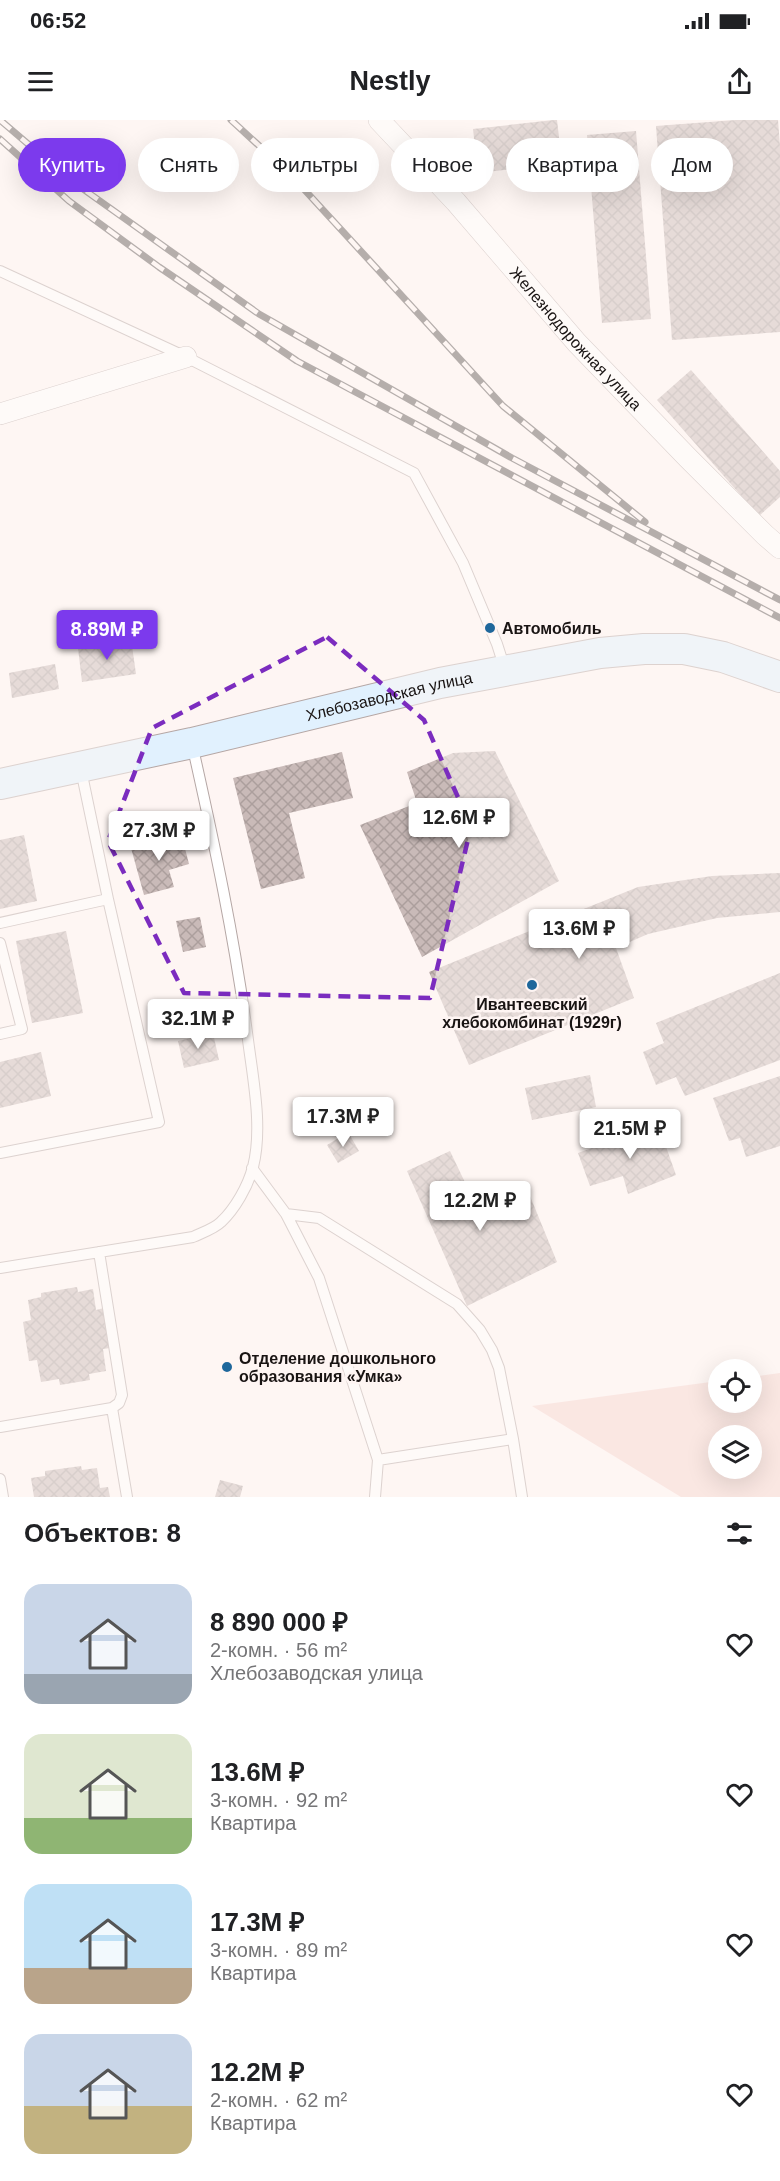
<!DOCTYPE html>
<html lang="ru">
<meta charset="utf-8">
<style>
:root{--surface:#fff;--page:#f6f6f6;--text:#202124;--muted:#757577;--accent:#7c3aed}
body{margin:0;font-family:Helvetica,sans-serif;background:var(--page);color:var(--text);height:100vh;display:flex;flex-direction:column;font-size:22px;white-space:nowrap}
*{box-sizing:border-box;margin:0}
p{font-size:20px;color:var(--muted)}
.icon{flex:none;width:33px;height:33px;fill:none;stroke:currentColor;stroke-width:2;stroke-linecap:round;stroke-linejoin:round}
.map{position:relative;height:1377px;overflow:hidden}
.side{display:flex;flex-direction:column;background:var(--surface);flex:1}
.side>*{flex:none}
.banner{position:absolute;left:18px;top:18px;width:744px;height:54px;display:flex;gap:12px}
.fabs{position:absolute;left:708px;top:1239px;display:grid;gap:12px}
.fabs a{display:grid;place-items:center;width:54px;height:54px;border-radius:50%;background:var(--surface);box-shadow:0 6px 24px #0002;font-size:30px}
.price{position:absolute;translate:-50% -51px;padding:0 14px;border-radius:6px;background:#fff;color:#222;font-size:20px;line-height:39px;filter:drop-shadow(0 2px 3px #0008)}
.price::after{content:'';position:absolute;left:50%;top:36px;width:18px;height:14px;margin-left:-9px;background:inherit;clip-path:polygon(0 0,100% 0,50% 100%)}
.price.selected{background:var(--accent);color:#fff}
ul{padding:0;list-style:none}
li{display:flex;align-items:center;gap:18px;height:150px;padding:0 24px}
li span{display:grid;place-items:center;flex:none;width:168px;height:120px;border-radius:18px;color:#555}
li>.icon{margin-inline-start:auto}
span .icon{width:72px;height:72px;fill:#fffc;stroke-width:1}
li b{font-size:26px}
h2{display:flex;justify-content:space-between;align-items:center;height:72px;padding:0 24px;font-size:26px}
.pill{padding:0 21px;border-radius:27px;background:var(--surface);box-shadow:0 6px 24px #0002;font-size:21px;line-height:54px}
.pill.selected{background:var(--accent);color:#fff}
.status{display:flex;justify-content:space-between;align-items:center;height:42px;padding:0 30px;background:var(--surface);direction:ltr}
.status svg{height:16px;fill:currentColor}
header{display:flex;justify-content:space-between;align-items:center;height:78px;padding:0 24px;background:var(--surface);font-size:27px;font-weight:700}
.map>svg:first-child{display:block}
.green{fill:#f7d4cf;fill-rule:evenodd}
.building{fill:url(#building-cross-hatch)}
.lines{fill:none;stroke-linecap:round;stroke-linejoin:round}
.service-casing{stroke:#b5a7a5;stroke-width:12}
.minor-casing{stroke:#b5a7a5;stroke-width:22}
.secondary-casing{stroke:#b5a7a5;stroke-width:32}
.service{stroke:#fff;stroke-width:10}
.minor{stroke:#fff;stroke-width:21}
.secondary{stroke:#e1f1fe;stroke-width:30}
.rail-casing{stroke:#5e5756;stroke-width:7}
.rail{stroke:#fef5f3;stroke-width:4.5;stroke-dasharray:14;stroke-linecap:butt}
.marked{fill:none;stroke:#7b2cbf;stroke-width:4.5;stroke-dasharray:12 8;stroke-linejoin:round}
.poi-dot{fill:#1e679b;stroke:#fef5f3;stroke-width:2}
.labels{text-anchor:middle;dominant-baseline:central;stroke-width:5;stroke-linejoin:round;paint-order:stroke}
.street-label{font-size:16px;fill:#191413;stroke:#fef5f3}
.poi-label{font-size:16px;font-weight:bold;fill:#191413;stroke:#fef5f3;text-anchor:start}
</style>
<div class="status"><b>06:52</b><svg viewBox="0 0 49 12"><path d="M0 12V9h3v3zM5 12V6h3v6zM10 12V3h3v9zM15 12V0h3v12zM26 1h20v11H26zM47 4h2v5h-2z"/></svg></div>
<header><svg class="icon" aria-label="menu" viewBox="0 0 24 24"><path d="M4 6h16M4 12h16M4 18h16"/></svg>Nestly<svg class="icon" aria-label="share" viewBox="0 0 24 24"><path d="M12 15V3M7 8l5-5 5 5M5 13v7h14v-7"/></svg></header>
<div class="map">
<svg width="780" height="1377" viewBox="0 0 780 1377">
<defs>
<pattern id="building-cross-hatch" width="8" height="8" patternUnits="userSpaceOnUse" patternTransform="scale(1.5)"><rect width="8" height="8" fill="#c9bab8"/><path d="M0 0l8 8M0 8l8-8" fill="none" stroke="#ac9f9d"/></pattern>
</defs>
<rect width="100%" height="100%" fill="#fef5f3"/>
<!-- green -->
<path class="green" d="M780,1253V1377H681L532,1286L718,1261V1282H752V1257ZM718,1316H752V1348H718Z"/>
<!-- building -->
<path class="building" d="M554,0H557L562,43L478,53L473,9Z
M736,0H778L780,26V212L672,220L656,6Z
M636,11L651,199L602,203L587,15Z
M691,250L780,351V377L759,396L657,280Z
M131,519L136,554L82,562L78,528Z
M55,544L59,569L12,578L9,553Z
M495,631L559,761L422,837L360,705L417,683L407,652L453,633Z
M342,632L353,678L289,693L305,758L261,769L233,658Z
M181,713L189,744L169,750L174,767L144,775L131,728Z
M24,715L37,781L0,789V720Z
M780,753V792L717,798L648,814L616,828L634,878L469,945L429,852L638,767L712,756Z
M200,797L206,827L183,832L176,801Z
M66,811L83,893L32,903L16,821Z
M780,853V940L685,976L676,957L656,965L643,932L664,923L656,903Z
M213,913L219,940L184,948L178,921Z
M41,932L51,976L0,988V942Z
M590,955L596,987L532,1000L525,968Z
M780,956V1026L746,1037L740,1018L729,1021L713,978Z
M658,1004L676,1055L628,1074L623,1056L590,1066L578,1033Z
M348,1012L359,1031L338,1043L327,1025Z
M450,1031L482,1098L530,1076L557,1142L467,1186L407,1051Z
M77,1167L78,1172L93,1169L96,1190L104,1188L110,1228L103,1229L106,1251L89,1254L90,1260L60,1265L59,1259L41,1262L37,1240L29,1241L23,1202L31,1200L28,1180L41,1177V1173Z
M81,1346L82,1350L97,1348L100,1368L108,1367L110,1377H34L31,1358L45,1356V1351Z
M220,1360L243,1366L240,1377H215Z"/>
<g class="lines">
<!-- service casing -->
<g class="service-casing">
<path id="service" d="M0,151L186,237L414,353L463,443L497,524L505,549
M0,803L108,779
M0,823L22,909L0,914
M0,1033L159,1002L108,779L81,650
M252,1048L286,1094L319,1158L378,1340L375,1377
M286,1094L319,1098L457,1184L480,1210L492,1230L499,1248L513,1319
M0,1148L193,1117C201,1113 214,1109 221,1102C235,1089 248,1066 253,1047C263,1008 253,959 248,920C235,820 214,722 192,624
M112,1288L127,1377
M0,1307L112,1288L119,1283L122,1275L99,1132
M378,1340L513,1319L522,1377
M0,1359L3,1377"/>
</g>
<!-- minor casing -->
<g class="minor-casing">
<g id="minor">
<path id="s1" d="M379,0L456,82L577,223L688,338L765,415L780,428"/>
<path d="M0,294L186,237"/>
</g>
</g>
<!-- secondary casing -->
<g class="secondary-casing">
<g id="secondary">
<path id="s2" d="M0,664L192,623L440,563L600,533L644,529H684L723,537L780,557"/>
</g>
</g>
<!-- service -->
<use href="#service" class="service"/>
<!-- minor -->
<use href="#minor" class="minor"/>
<!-- secondary -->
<use href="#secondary" class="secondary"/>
<!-- rail casing -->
<g class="rail-casing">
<path id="rail" d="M0,0L69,59L259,194L512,338L780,480
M231,0L290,54L503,286L645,402
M0,19L69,81L159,147L297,241L780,498"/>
</g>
<!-- rail -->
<use href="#rail" class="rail"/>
</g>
<!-- marked area -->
<path d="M0 0H780V1377H0ZM327,517L424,600L471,707L430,878L184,873L108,721L152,608Z" fill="#fef5f3" fill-opacity=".55" fill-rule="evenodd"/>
<path class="marked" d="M327,517L424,600L471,707L430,878L184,873L108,721L152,608Z"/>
<!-- markers -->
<g class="poi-dot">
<circle cx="490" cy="508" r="6"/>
<circle cx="532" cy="865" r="6"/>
<circle cx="227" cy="1247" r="6"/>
</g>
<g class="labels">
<!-- street labels -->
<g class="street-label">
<text stroke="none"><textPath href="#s1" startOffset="294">Железнодорожная улица</textPath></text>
<text stroke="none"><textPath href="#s2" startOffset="399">Хлебозаводская улица</textPath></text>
</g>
<!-- poi labels -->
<g class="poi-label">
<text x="502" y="508">Автомобиль</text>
<text x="532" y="884" text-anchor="middle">Ивантеевский<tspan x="532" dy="18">хлебокомбинат (1929г)</tspan></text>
<text x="239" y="1238">Отделение дошкольного<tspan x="239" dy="18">образования «Умка»</tspan></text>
</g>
</g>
</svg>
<div class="fabs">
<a><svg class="icon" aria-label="locate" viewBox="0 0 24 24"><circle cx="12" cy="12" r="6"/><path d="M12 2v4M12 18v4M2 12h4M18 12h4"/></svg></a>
<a><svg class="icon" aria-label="layers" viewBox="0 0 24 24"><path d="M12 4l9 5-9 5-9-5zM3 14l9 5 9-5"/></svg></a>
</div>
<b class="price selected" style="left:107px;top:541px">8.89M ₽</b>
<b class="price" style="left:459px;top:729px">12.6M ₽</b>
<b class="price" style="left:159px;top:742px">27.3M ₽</b>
<b class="price" style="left:579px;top:840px">13.6M ₽</b>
<b class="price" style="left:198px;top:930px">32.1M ₽</b>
<b class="price" style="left:343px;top:1028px">17.3M ₽</b>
<b class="price" style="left:630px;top:1040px">21.5M ₽</b>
<b class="price" style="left:480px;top:1112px">12.2M ₽</b>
<div class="banner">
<a class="pill selected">Купить</a>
<a class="pill">Снять</a>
<a class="pill">Фильтры</a>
<a class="pill">Новое</a>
<a class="pill">Квартира</a>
<a class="pill">Дом</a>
</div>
</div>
<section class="side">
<h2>Объектов: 8<svg class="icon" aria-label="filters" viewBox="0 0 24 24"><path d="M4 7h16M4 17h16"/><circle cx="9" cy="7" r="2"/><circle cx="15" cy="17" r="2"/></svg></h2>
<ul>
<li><span style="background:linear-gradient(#c9d6e8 75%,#9aa5b1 0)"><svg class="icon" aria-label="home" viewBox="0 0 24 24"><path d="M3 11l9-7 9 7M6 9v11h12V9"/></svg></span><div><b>8 890 000 ₽</b><p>2-комн. · 56 m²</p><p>Хлебозаводская улица</p></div><svg class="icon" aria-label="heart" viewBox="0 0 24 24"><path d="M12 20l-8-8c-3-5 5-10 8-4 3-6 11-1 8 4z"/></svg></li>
<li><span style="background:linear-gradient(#dfe7d0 70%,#8fb573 0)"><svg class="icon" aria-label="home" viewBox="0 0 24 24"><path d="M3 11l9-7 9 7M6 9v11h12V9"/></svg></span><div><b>13.6M ₽</b><p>3-комн. · 92 m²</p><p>Квартира</p></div><svg class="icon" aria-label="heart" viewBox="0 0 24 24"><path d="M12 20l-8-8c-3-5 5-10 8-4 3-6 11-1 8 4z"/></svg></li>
<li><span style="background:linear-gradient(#bfe0f5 70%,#b9a48a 0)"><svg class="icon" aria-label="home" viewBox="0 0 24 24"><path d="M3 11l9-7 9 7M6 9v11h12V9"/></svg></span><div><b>17.3M ₽</b><p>3-комн. · 89 m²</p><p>Квартира</p></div><svg class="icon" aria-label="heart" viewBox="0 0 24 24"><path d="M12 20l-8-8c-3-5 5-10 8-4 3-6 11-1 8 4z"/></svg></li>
<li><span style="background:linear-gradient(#c9d6e8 60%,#c2b280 0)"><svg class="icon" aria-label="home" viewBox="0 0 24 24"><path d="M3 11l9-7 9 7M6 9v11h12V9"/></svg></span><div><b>12.2M ₽</b><p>2-комн. · 62 m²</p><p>Квартира</p></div><svg class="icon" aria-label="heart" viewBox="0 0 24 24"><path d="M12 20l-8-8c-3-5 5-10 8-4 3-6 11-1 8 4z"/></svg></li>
</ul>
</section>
